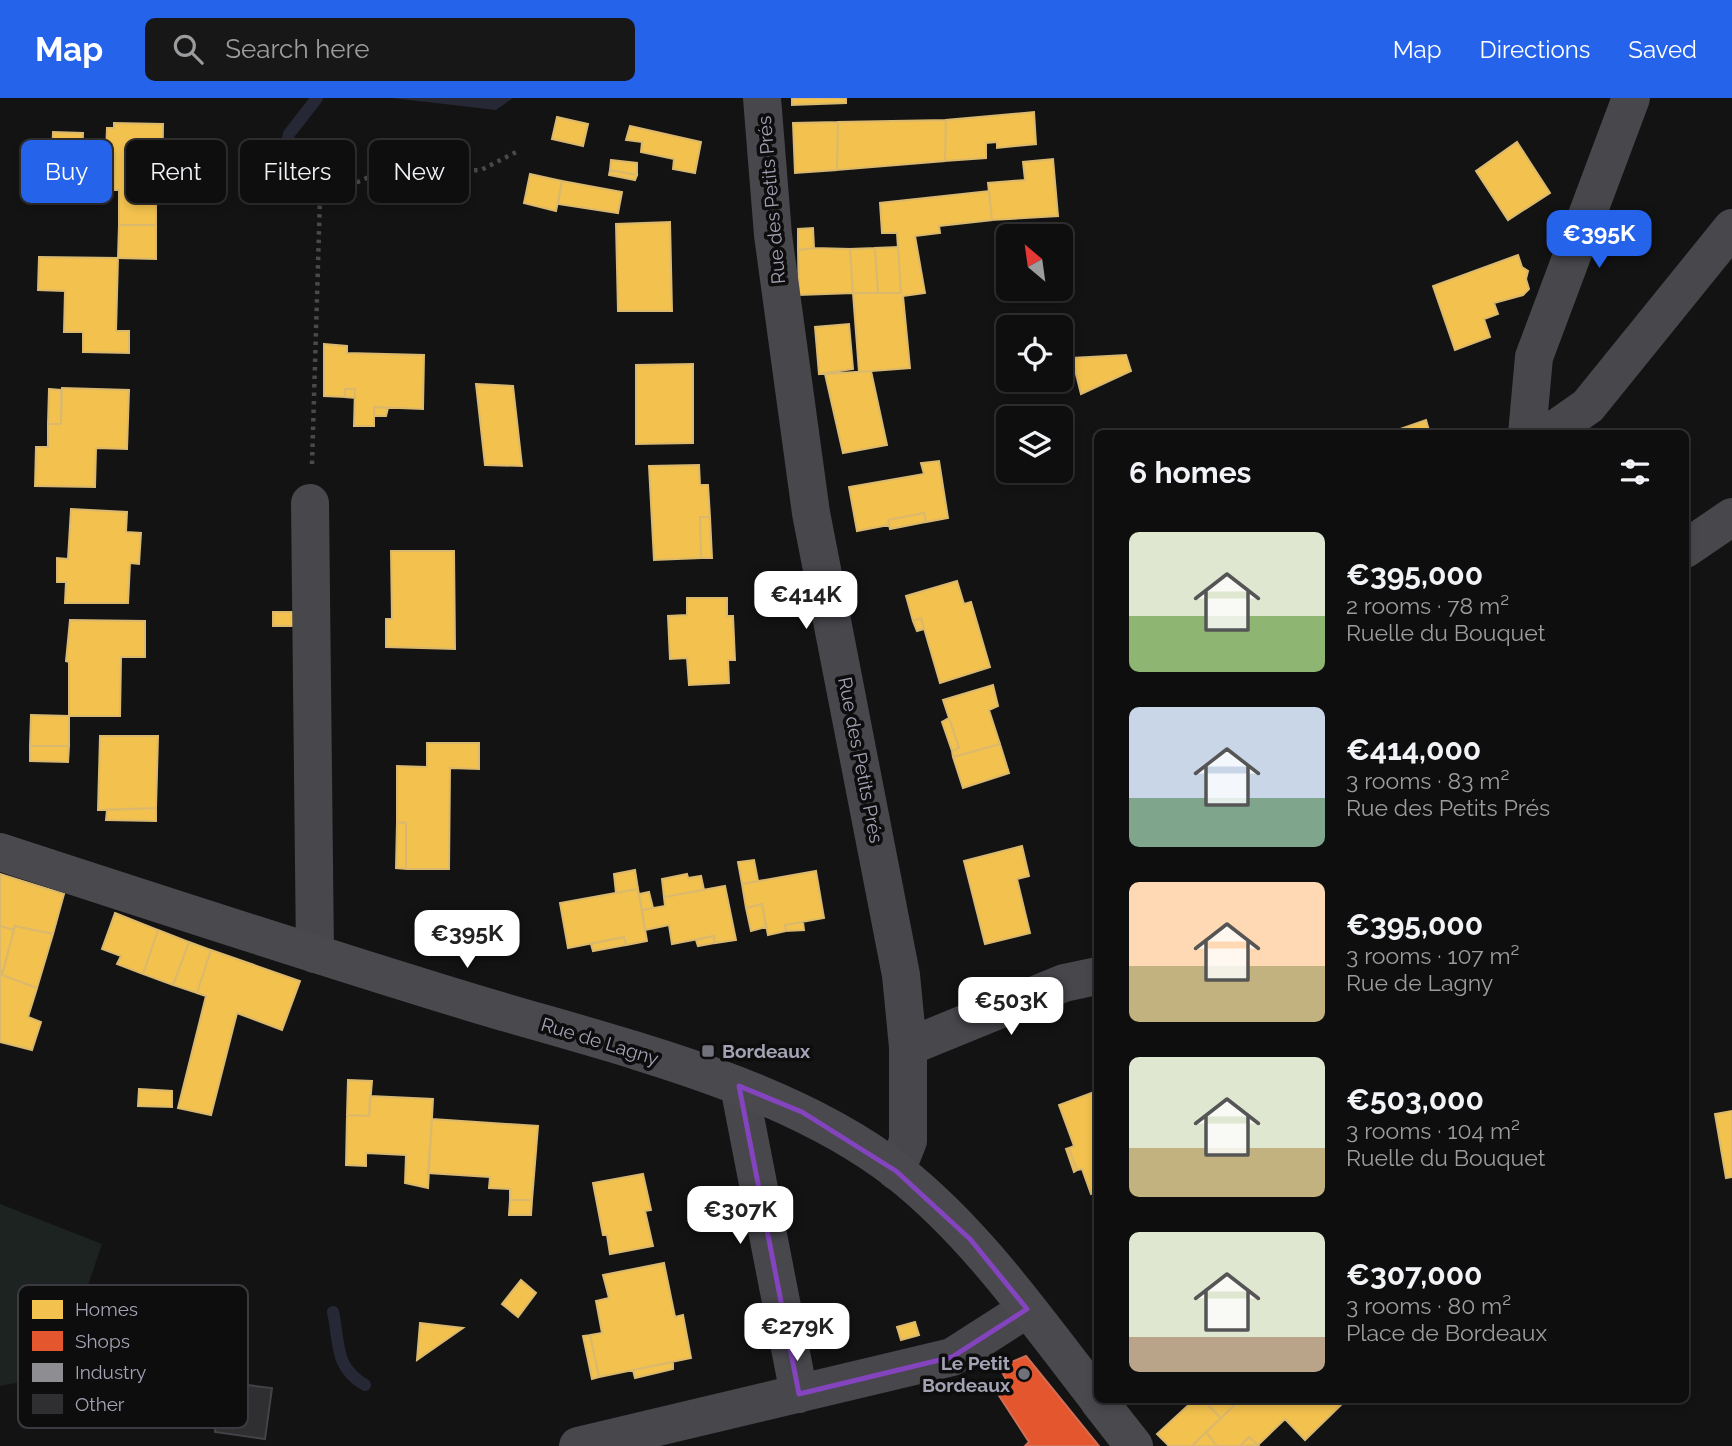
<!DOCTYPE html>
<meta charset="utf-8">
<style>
:root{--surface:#0e0e0e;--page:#171717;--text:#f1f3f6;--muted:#9b9c9e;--line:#2e2e2e;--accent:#2563eb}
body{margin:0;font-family:Raleway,sans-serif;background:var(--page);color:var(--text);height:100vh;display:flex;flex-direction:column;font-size:26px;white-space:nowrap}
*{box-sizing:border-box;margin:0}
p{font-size:23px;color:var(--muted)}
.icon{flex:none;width:38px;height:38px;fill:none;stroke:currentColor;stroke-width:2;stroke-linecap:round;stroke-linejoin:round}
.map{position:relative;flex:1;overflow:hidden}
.drawer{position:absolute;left:1094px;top:332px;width:595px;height:973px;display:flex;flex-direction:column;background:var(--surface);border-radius:10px;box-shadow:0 4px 10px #0003,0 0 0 2px var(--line)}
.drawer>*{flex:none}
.guide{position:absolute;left:21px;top:42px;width:665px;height:63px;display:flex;gap:14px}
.needle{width:46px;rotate:331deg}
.buttons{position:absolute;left:996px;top:126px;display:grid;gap:14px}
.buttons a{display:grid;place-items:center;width:77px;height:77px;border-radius:10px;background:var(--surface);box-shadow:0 4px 10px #0003,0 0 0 2px var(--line);font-size:35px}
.price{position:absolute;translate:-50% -60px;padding:0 16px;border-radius:14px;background:#fff;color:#222;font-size:23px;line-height:46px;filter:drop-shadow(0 2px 4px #0008)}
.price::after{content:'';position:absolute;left:50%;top:42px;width:21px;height:16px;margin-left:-10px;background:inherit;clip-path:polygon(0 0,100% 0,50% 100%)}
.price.current{background:var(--accent);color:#fff}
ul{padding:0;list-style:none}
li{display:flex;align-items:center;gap:21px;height:175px;padding:0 35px}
li span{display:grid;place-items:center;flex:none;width:196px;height:140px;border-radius:10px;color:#555}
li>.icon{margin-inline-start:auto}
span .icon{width:84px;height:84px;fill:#fffc;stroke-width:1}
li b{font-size:30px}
h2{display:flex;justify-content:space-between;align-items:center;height:84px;padding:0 35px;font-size:30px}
.chip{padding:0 24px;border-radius:10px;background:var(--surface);box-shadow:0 4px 10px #0003,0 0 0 2px var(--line);font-size:24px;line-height:63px}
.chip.current{background:var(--accent);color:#fff}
header{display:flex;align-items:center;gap:42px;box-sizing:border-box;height:98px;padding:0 35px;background:var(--accent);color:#fff}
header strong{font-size:33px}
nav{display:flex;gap:38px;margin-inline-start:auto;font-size:24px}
.search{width:490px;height:63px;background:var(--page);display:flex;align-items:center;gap:18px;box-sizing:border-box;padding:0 24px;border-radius:10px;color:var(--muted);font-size:26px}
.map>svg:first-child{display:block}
.green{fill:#1d2320}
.water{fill:#262935}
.homes{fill:#f2c14e;stroke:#dab86d;stroke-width:2}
.shops{fill:#e4572e;stroke:#d06e56;stroke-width:2}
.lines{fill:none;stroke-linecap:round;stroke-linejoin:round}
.stream{stroke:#262935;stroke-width:12}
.building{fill:#2f2f31;stroke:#424247;stroke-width:2}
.path{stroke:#49494e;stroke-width:4.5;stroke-dasharray:3.5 5;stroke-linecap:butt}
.minor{stroke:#47474c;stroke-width:38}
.major{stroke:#4a494e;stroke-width:38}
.marked{fill:none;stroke:#8344bd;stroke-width:5;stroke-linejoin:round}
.poi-dot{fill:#71717c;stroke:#0d0d0e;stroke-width:2.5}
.labels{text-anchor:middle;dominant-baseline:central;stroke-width:7;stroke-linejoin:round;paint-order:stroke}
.street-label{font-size:19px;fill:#a3a3b5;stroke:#0d0d0e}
.poi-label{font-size:19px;font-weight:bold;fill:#a3a3b5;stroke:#0d0d0e;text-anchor:start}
.key{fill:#0d0d0e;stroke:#3a3a40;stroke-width:2}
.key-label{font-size:19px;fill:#a3a3b5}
</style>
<header>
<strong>Map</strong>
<div class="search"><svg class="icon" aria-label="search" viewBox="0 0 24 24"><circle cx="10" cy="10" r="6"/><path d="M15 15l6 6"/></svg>Search here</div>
<nav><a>Map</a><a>Directions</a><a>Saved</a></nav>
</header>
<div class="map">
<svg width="1732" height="1348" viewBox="0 0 1732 1348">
<rect width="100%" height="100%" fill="#131313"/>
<!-- green -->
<path class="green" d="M0,1106L102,1146L57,1277L0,1288Z"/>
<!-- water -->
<path class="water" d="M392,0H513L496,12Z"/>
<!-- homes -->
<path class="homes" d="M792,0H846V5L792,7Z
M1034,14L1036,46L997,50V44L986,45V60L945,63L946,22Z
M557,19L588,26L583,48L552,41Z
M946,22L945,63L837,72L838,24Z
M838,24L837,72L795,75L793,25Z
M114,25L163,26L162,94L156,93V127H119V92H114L115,55H106L107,30H114Z
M630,28L701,44L695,75L673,71L674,61L641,54L642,44L626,42Z
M53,34L83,35L82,69H88L87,86H82V91L51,90Z
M1517,44L1550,95L1508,122L1476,73Z
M1053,61L1058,118L992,122L988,85L1025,82L1023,64Z
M611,62L637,65V77L610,72Z
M610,72L637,77L635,82L609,77Z
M530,76L562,83L556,113L524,105Z
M562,83L622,94L618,115L558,106Z
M989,93L992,122L939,128L940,135L915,138L925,195L903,198L910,270L859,274L853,195H901L897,135H882L880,105Z
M670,124L672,213H618L616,126Z
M119,127H156V161L118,160Z
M813,130L814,150L798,152V131Z
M898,149L901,195H878L875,150Z
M814,150L850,151L853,195L799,197L798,152Z
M875,150L878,195H853L850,151Z
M1518,157L1522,169L1528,173L1526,181L1529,191L1523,197L1494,205L1498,216L1484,221L1490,239L1455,252L1433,188Z
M39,159L118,160L116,233H129V255L83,254V234H64L65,193L38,192Z
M849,226L853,271L819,276L815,229Z
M324,246L347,248V255L424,257L423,311L374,309V328H354L355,291H345V299L324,298Z
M1126,257L1131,273L1081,296L1072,260Z
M693,266V345L636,346V267Z
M871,273L887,347L843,355L825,276Z
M476,286L513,288L522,368L485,367Z
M62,290L129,292L127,351L96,350L95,389L35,388L36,349H48V326H61Z
M49,291L61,292V326H48Z
M345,291H355V300L345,299Z
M374,309L388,310L386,318H374Z
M1426,322L1430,336H1386Z
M939,363L948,420L926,424L924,415L888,422L889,427L857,433L849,389L924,376L921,365Z
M699,367L700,387H708L710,419H700L701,460L654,462L649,368Z
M71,411L127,414L126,434L141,435L139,466L130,465L128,505H65L66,484H57V460L68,461Z
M924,415L926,424L890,431L888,422Z
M700,419H710L712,460H701Z
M391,453H454L455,551L386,549V521H392Z
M957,483L964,506L971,504L990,569L940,585L921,520L913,523L906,498Z
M687,500H727V518H733L735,562H728L729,585L689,587L687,560L670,561L668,518L687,517Z
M273,514H297V528H273Z
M921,520L924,531L917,533L913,523Z
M70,522L145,523V559H121L120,618H69V564L66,563Z
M993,587L998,608L989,612L1000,646L953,659L952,653L959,650L943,602Z
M31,617L69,618V648H30Z
M949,620L959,650L952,653L942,624Z
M100,638H158L156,710L98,712Z
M427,645H479V671L450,670L449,771H406V725L397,724V668L427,669Z
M1000,646L1009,675L963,690L953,659Z
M30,648H69L68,664L30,663Z
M156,710V723L106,722L107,712Z
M397,724L406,725V771L396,770Z
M1022,748L1029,778L1017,781L1030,835L985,846L964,763Z
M754,762L758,783L742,786L738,764Z
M635,772L638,791L616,795L614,776Z
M816,773L824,820L785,827L786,833L768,837L762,806L746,810L742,786Z
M0,776L64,796L53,836L15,828L14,832L0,828Z
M687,776L688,780L701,778L704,792L664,799L662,781Z
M725,788L736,842L715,845L714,838L672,846L669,827L645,832L642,812L665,808L664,799Z
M638,791L647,843L626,847L624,839L568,850L560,805Z
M649,794L653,810L642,812L639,796Z
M762,806L766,829L751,833L746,810Z
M115,815L158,832L143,876L117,866L121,858L102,851Z
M803,824L804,832L786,833L785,827Z
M0,828L14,832L3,874L0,873Z
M15,828L53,836L37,890L2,877Z
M158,832L189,844L173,887L143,876Z
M714,838L715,845L698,848L696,842Z
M624,839L626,847L593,853L591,846Z
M189,844L211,852L197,895L173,887Z
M211,852L300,883L282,932L237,915L211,1017L178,1010L206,898L197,895Z
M0,873L2,877L37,890L28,919L41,924L32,952L0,944Z
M348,982L372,983L369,1018L347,1017Z
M139,991L172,993V1009L138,1008Z
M1097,993V1094L1091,1096L1082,1071L1077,1072L1069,1050L1074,1048L1059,1007Z
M370,998L433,1001L428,1090L405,1085L406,1057L366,1055V1068L346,1067L347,1017L369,1018Z
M1732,1013V1079L1726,1080L1715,1016Z
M432,1021L538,1028L532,1102H510V1091L489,1090L490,1079L428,1075Z
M1069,1050L1077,1072L1074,1074L1066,1051Z
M643,1076L651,1112L645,1113L653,1148L610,1156L607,1137H603L593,1085Z
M510,1102H532L531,1117H509Z
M664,1165L675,1219L683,1217L691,1260L599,1279L590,1237L602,1235L596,1203L609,1200L603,1177Z
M521,1182L536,1195L518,1219L502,1206Z
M915,1224L919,1237L901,1242L897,1229Z
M420,1225L463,1230L417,1262Z
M590,1237L599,1279L592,1281L583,1238Z
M673,1264V1271L635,1280L633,1272Z
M1194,1302H1209L1206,1305L1221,1320L1192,1348H1169L1157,1336Z
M1209,1302H1240L1221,1320L1206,1305Z
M1240,1302H1346L1305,1342L1285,1321L1258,1347L1249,1339L1240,1348H1217L1206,1334Z
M1206,1334L1217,1348H1192Z
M1249,1339L1258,1347L1240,1348Z"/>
<!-- shops -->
<path class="shops" d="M1026,1258L1099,1348H1025L1029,1344L996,1293L1010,1288L999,1269Z"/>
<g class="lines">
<!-- stream -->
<path class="stream" d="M282,63L289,36L317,0
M333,1214C340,1246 334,1269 365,1287"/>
</g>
<!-- building -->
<path class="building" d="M221,1284L272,1290L265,1341L215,1334Z"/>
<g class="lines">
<!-- path -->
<path class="path" d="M312,366L320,100L374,77L481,72L520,52"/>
<!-- minor -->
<path class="minor" d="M762,0L773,137L811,415L901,877L908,949V1043L896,1073
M1527,336L1534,259L1631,0
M1548,336L1588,308L1732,130
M310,405L315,856
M1685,451L1732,419
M908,949L1064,885L1097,878
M739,988L799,1296
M578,1348L952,1259L1027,1211"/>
<!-- major -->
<path class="major" d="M0,754C156,805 313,856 470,904C608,946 782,984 897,1073C976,1135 1036,1222 1097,1300
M1098,1302L1134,1348"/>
</g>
<!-- marked area -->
<path class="marked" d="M739,988L802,1014L896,1073L970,1141L1027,1211L952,1259L799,1296Z"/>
<!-- markers -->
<g class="poi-dot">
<rect x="701" y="946" width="14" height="14" rx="3.5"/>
<circle cx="1024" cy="1276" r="7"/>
</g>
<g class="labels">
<!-- street labels -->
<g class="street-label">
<text transform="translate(771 102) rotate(-95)">Rue des Petits Prés</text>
<text transform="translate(861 662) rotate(79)">Rue des Petits Prés</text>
<text transform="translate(600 943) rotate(17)">Rue de Lagny</text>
</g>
<!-- poi labels -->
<g class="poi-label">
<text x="722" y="953">Bordeaux</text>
<text x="1010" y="1265" text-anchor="end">Le Petit<tspan x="1010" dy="22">Bordeaux</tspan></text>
</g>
</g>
<!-- legend -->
<rect x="18" y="1187" width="230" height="143" rx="10" class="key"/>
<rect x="32" y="1202" width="31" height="19" fill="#f2c14e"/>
<rect x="32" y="1233" width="31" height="20" fill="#e4572e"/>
<rect x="32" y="1265" width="31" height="19" fill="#8d8d92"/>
<rect x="32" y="1296" width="31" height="20" fill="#2f2f31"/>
<g class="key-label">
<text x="75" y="1218">Homes</text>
<text x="75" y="1250">Shops</text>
<text x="75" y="1281">Industry</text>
<text x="75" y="1313">Other</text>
</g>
</svg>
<div class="buttons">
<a><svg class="needle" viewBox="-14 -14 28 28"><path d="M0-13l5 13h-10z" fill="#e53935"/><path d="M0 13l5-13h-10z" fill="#9b9c9e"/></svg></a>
<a><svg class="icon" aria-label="locate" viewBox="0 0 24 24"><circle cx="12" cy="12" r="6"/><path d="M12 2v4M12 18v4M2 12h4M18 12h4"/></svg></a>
<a><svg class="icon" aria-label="layers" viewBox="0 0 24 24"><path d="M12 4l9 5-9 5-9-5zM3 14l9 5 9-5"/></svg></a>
</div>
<b class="price current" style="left:1599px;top:172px">€395K</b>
<b class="price" style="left:806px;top:533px">€414K</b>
<b class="price" style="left:467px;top:872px">€395K</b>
<b class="price" style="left:1011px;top:939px">€503K</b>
<b class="price" style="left:740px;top:1148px">€307K</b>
<b class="price" style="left:797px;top:1265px">€279K</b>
<div class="guide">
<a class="chip current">Buy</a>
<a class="chip">Rent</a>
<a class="chip">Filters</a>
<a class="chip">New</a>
</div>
<section class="drawer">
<h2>6 homes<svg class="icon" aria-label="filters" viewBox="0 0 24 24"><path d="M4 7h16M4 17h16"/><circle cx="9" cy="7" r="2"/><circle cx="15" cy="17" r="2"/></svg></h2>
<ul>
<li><span style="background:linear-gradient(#dfe7d0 60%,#8fb573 0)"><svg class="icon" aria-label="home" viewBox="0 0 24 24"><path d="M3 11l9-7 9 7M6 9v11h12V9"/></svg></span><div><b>€395,000</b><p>2 rooms · 78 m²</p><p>Ruelle du Bouquet</p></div></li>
<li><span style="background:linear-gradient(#c9d6e8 65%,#7fa58c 0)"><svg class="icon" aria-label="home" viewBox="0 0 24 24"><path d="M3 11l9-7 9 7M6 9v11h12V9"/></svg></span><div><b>€414,000</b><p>3 rooms · 83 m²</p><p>Rue des Petits Prés</p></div></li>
<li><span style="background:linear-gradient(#ffd9b3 60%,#c2b280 0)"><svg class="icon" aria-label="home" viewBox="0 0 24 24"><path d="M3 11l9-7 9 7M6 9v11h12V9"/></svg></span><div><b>€395,000</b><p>3 rooms · 107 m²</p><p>Rue de Lagny</p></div></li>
<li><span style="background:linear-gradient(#dfe7d0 65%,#c2b280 0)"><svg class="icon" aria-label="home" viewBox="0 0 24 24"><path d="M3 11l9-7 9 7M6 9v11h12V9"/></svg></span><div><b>€503,000</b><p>3 rooms · 104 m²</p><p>Ruelle du Bouquet</p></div></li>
<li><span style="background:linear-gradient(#dfe7d0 75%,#b9a48a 0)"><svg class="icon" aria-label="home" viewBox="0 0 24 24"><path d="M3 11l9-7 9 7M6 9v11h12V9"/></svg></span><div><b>€307,000</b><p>3 rooms · 80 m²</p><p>Place de Bordeaux</p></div></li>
</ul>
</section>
</div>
